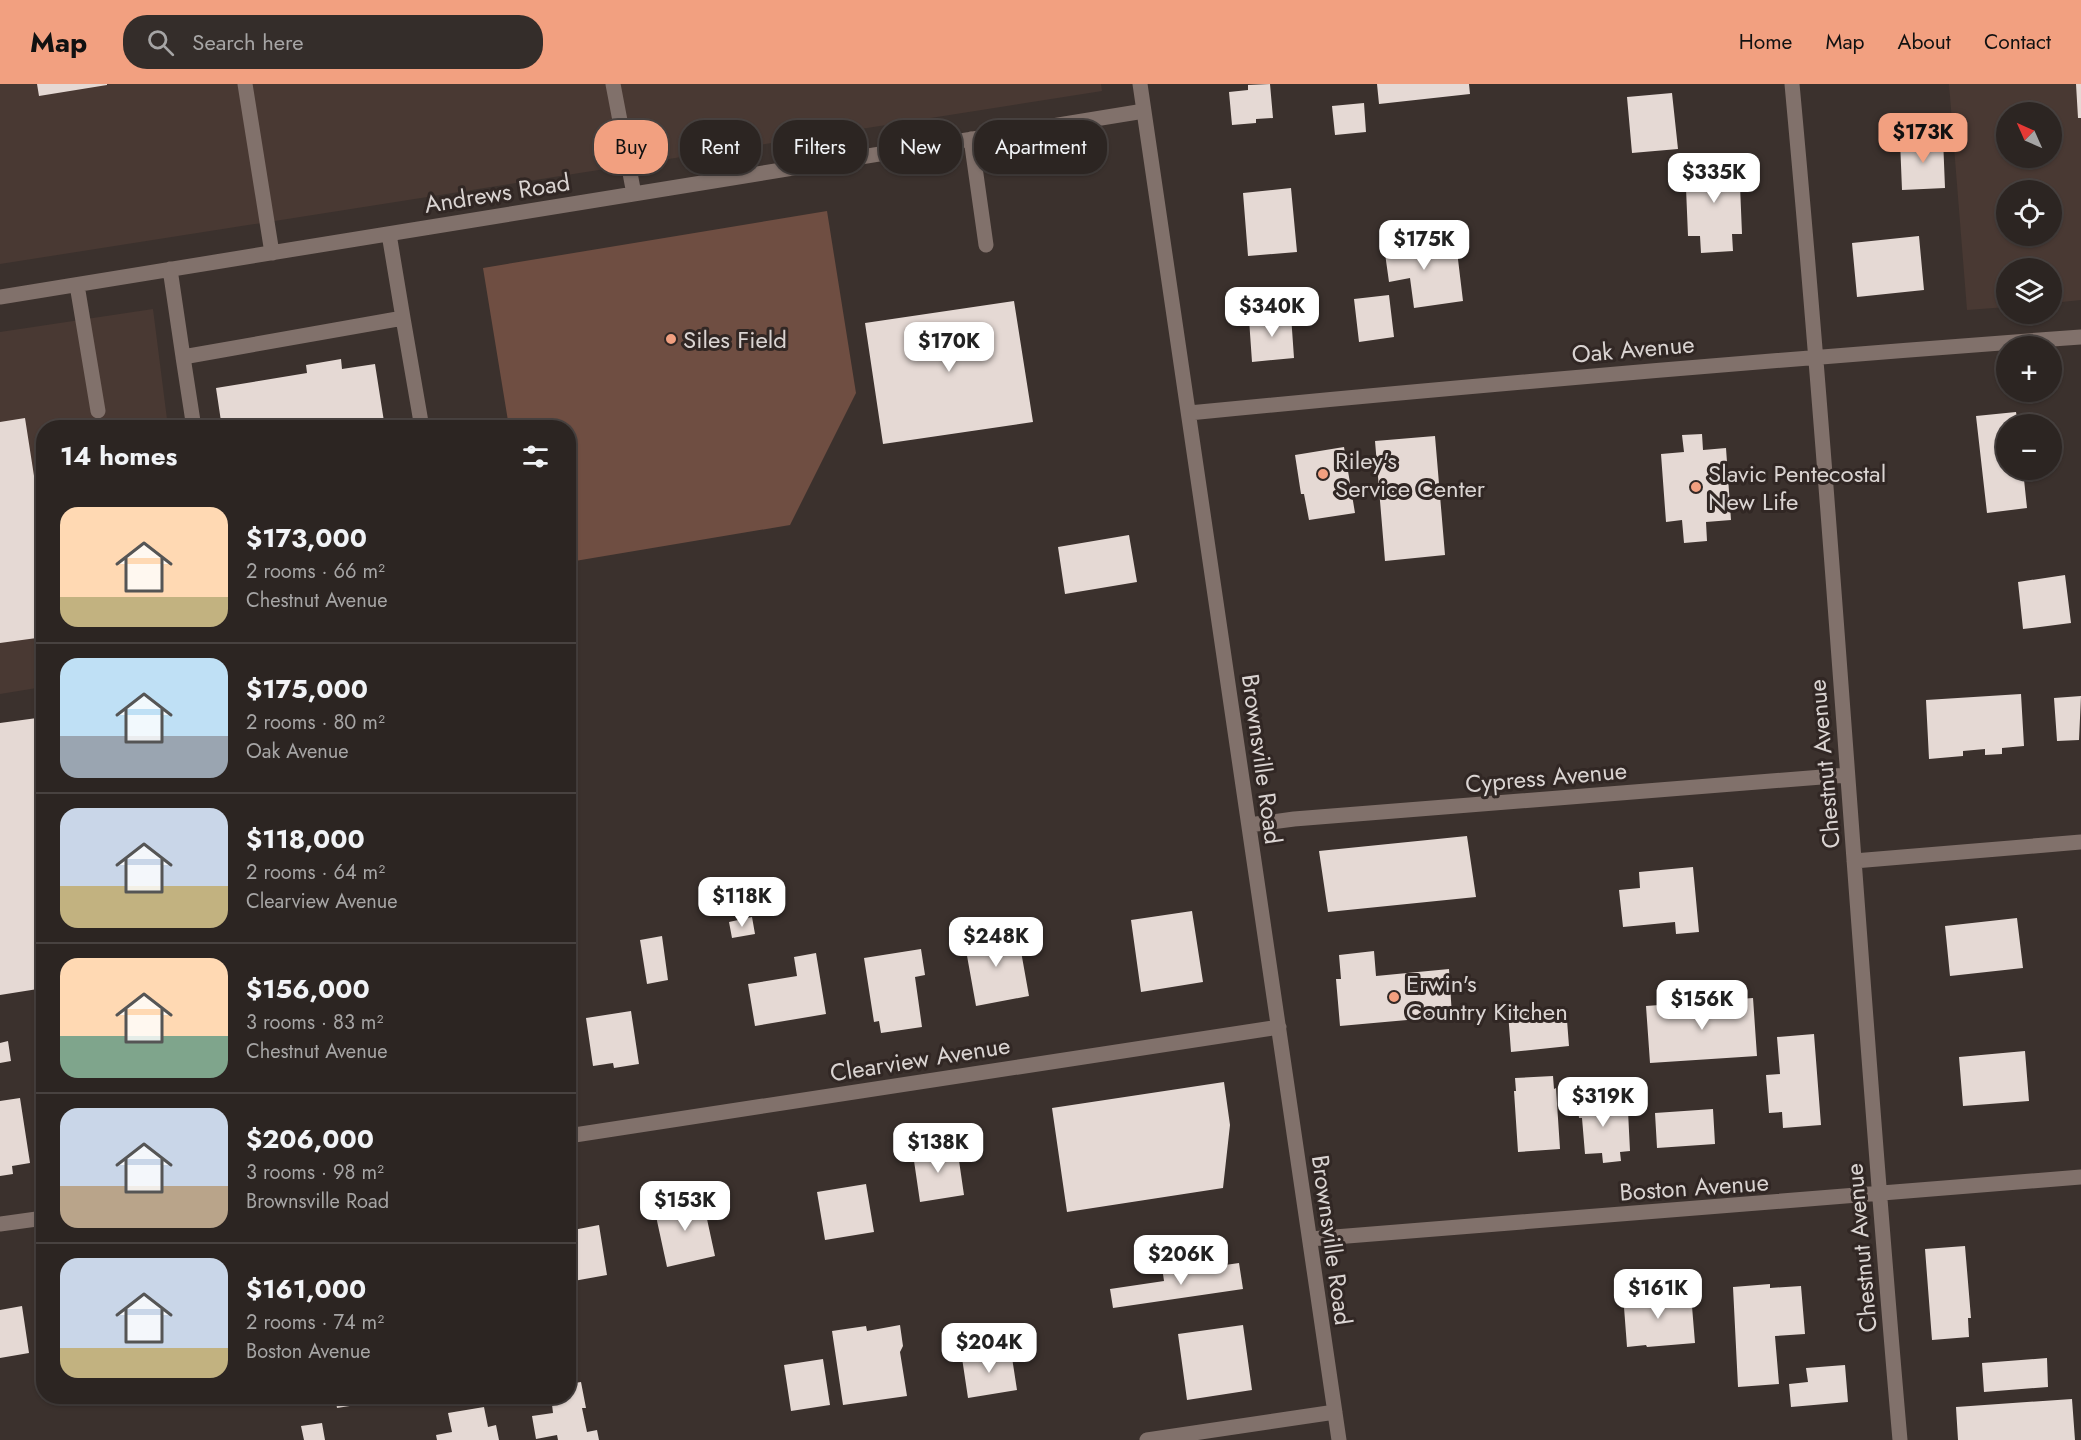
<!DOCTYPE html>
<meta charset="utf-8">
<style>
:root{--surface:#2c2522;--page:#342d2a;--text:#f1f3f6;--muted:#a6a5a5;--line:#484240;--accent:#f2a080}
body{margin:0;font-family:Jost,sans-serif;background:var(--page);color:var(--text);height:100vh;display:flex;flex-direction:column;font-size:22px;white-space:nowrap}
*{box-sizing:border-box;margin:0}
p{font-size:20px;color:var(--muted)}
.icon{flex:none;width:33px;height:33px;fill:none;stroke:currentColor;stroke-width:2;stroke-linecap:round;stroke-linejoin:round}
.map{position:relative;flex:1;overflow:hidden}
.sheet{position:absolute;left:36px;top:336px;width:540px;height:984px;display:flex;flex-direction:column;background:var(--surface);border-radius:24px;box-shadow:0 2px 4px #0004,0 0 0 2px var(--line)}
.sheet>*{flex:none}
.guide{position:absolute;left:594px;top:36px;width:570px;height:54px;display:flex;gap:12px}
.needle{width:39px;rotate:315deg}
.buttons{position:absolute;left:1996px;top:18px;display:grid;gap:12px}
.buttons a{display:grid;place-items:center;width:66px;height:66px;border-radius:50%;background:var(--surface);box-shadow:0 2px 4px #0004,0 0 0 2px var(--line);font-size:30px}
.price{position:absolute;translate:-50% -51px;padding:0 14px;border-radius:12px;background:#fff;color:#222;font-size:20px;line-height:39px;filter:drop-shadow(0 2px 3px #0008)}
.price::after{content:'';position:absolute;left:50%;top:36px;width:18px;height:14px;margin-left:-9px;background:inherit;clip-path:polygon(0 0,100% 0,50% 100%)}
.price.on{background:var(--accent);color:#111}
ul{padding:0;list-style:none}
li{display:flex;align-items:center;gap:18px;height:150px;padding:0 24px}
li+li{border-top:2px solid var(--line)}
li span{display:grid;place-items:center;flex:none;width:168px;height:120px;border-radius:18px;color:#555}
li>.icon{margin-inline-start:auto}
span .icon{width:72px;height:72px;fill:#fffc;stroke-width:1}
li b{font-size:26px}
h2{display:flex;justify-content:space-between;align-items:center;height:72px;padding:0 24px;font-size:26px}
.tag{padding:0 21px;border-radius:24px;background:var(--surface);box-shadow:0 2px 4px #0004,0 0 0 2px var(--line);font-size:21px;line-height:54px}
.tag.on{background:var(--accent);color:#111}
header{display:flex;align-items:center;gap:36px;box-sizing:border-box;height:84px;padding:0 30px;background:var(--accent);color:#111}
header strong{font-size:28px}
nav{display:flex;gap:33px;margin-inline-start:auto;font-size:21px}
.search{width:420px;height:54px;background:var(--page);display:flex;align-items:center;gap:15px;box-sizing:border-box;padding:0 21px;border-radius:24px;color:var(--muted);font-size:22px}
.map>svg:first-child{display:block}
.built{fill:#493933;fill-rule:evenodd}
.green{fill:#6f4e42}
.building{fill:#e5d9d4}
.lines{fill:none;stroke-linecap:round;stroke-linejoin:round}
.minor{stroke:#81716b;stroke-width:15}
.poi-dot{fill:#f2a080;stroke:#312724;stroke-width:2}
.labels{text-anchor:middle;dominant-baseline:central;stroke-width:6;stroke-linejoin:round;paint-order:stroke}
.street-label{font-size:24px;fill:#dad4d2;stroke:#312724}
.poi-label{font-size:24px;fill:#dad4d2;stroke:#312724;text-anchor:start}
</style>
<header>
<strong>Map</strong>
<div class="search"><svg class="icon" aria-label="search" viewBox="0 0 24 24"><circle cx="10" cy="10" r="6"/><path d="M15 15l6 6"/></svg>Search here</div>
<nav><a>Home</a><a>Map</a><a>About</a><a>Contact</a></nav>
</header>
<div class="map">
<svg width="2081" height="1356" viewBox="0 0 2081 1356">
<rect width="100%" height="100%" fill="#3b312d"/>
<!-- built -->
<path class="built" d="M0,0H1101L1102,7L0,180Z
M1949,0H2081V216L2052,219V184H2007V223L1967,226ZM2007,28H2052V74H2007ZM2007,106H2052V152H2007Z
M153,225L168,343L44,344L43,603L0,610V248Z"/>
<!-- green -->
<path class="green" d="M827,127L856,309L790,441L569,478L568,344L509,343L483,184Z"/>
<!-- building -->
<path class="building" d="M37,0H107V1L39,12Z
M1270,0L1273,34L1256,35V39L1232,41L1229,8L1248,6V1Z
M1377,0H1469L1470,10L1379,20Z
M2076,0H2081V34H2078Z
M1672,9L1678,65L1632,69L1627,13Z
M1364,19L1366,48L1335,51L1332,22Z
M1943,54L1945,104L1902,106L1900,56Z
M1739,77L1742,150H1732L1733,167L1701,169L1700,152H1688L1685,80Z
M1291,104L1297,168L1248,172L1243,109Z
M1423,150L1426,171L1457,167L1463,217L1414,224L1410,194L1389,198L1383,155Z
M1919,152L1924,206L1857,213L1852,159Z
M1389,211L1394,253L1359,258L1354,215Z
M1014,217L1033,338L883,360L865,239Z
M1291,231L1294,274L1252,278L1249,235Z
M341,275L342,285L375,280L385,344H222L216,304L307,289L306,281Z
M2016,328L2018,340H2007V386H2023L2027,424L1987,429L1976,332Z
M25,334L44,456V553L0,559V338Z
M1702,350L1703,366L1726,364L1731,436L1706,438L1707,457L1684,459L1682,436L1666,438L1661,370L1684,368L1682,351Z
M1435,352L1445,471L1385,477L1375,357Z
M1344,363L1355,429L1309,436L1304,410H1301L1295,371Z
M1129,451L1137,498L1065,510L1058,463Z
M2065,491L2071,539L2023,545L2018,498Z
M2021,610L2024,662L2002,664V670L1985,671V665L1963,667V672L1929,675L1926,616Z
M2081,612L2079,656L2057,657L2054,614Z
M37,634L44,679V904L0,911V639Z
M1467,752L1476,813L1328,828L1319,767Z
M1693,783L1699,848L1676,850L1675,838L1623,843L1619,806L1640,804L1639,788Z
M1192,827L1203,898L1141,908L1131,836Z
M752,833L755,850L732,854L729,838Z
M2017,834L2023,884L1950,892L1945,842Z
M1017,845L1029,912L976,922L964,855Z
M662,852L668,896L647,900L640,856Z
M921,865L925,891L915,893L922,943L881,949L879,937L874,938L864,874Z
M1374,867L1376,892L1449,885L1452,932L1340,942L1336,895H1341L1339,871Z
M816,869L826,930L755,942L748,900L797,892L794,873Z
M1753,914L1757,972L1650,979L1646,922Z
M1566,923L1569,962L1511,968L1508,928Z
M631,927L639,980L614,984L613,979L593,982L586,934Z
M1814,950L1821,1041L1783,1044L1782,1028L1769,1029L1766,991L1780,990L1777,953Z
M8,957L11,977L0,979V959Z
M2025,967L2029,1017L1963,1022L1959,973Z
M1553,992L1554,1005L1556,1004L1560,1065L1518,1068L1514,1007H1516L1515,994Z
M1224,998L1230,1041L1223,1104L1067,1128L1052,1024Z
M1605,1010L1606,1029L1628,1027L1630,1067L1620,1068L1621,1077L1603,1079L1602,1069L1585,1070L1582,1034H1579L1577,1012Z
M20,1014L30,1079L12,1082L13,1090L0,1092V1017Z
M1713,1025L1715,1060L1657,1064L1655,1029Z
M957,1063L964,1111L920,1118L913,1070Z
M866,1100L874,1148L825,1156L817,1108Z
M702,1112L715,1172L667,1183L654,1123Z
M599,1141L607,1191L568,1198V1147Z
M1965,1162L1971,1234H1968L1969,1253L1932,1256L1925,1165Z
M1239,1179L1243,1205L1113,1224L1110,1205L1164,1197L1163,1190Z
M1770,1200V1204L1801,1202L1805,1250L1775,1252L1779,1300L1738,1303L1733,1203Z
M1660,1207V1213L1691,1210L1695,1259L1647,1263L1646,1261L1627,1263L1623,1210Z
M22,1222L29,1269L0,1274V1226Z
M900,1241L903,1262L900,1268L907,1312L843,1321L832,1247L866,1242L867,1247Z
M1243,1241L1252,1306L1187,1316L1178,1250Z
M1011,1267L1017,1306L968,1314L962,1274Z
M2047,1274L2048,1303L1984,1308L1982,1279Z
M823,1275L830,1321L791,1327L784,1281Z
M1845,1281L1848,1318L1791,1323L1789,1300L1808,1298L1806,1284Z
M581,1298L586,1324H582L587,1348L597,1346L599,1356H558L557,1351L536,1355L532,1332L553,1329L551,1312H568V1300Z
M335,1312H375V1318L337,1324Z
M2072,1315L2075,1356H1958L1956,1323Z
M484,1323L488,1343L496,1341L499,1356H437L436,1351L452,1348L448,1329Z
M322,1339L325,1356H304L301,1342Z"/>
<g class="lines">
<!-- minor -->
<path class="minor" d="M245,0L272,169
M613,0L634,110
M1140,0L1339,1356
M1792,0C1834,451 1860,904 1900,1356
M971,55L986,161
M170,185L183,273L403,234L389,150
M77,201L98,327
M0,213L1144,27
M403,234L422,344
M183,273L194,344
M1189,329C1486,300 1783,275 2081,253
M1249,741L1294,735L1847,691
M1854,777L2081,758
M568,1052L1279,943
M0,1140L44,1134
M1310,1155L2081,1093
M1147,1356L1335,1328"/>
</g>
<!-- markers -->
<g class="poi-dot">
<circle cx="671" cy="255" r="6"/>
<circle cx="1323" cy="390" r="6"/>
<circle cx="1696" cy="403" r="6"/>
<circle cx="1394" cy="913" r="6"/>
</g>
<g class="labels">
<!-- street labels -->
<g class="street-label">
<text transform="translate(497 109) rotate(-9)">Andrews Road</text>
<text transform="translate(1633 265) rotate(-5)">Oak Avenue</text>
<text transform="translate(1262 675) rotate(82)">Brownsville Road</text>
<text transform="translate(1824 680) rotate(-95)">Chestnut Avenue</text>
<text transform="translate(1546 693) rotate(-5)">Cypress Avenue</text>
<text transform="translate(920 975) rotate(-9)">Clearview Avenue</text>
<text transform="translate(1694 1103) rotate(-4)">Boston Avenue</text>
<text transform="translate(1332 1156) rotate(82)">Brownsville Road</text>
<text transform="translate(1861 1164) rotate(-95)">Chestnut Avenue</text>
</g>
<!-- poi labels -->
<g class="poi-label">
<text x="683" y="255">Siles Field</text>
<text x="1335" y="376">Riley's<tspan x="1335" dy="28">Service Center</tspan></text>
<text x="1708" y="389">Slavic Pentecostal<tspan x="1708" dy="28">New Life</tspan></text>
<text x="1406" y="899">Erwin's<tspan x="1406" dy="28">Country Kitchen</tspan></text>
</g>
</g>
</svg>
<div class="buttons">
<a><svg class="needle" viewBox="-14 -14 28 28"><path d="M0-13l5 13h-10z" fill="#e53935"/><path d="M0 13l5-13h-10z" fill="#a6a5a5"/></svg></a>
<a><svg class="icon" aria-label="locate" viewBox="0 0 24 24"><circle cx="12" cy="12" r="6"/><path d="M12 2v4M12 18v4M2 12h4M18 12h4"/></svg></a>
<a><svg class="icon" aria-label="layers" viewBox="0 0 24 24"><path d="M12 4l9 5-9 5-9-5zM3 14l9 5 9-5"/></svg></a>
<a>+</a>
<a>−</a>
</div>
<b class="price on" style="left:1923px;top:80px">$173K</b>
<b class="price" style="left:1714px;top:120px">$335K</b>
<b class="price" style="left:1424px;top:187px">$175K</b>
<b class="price" style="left:1272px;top:254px">$340K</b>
<b class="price" style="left:949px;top:289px">$170K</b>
<b class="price" style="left:742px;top:844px">$118K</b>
<b class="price" style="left:996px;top:884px">$248K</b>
<b class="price" style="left:1702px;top:947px">$156K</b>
<b class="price" style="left:1603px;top:1044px">$319K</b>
<b class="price" style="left:938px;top:1090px">$138K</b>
<b class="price" style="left:685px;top:1148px">$153K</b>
<b class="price" style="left:1181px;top:1202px">$206K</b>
<b class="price" style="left:1658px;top:1236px">$161K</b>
<b class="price" style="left:989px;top:1290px">$204K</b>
<div class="guide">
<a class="tag on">Buy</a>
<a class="tag">Rent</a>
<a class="tag">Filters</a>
<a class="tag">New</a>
<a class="tag">Apartment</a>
</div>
<section class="sheet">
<h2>14 homes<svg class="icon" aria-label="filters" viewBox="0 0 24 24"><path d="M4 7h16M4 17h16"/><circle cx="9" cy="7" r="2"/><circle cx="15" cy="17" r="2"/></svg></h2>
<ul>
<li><span style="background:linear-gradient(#ffd9b3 75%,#c2b280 0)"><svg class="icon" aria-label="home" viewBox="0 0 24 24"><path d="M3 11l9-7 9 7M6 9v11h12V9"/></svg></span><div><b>$173,000</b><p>2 rooms · 66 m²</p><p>Chestnut Avenue</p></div></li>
<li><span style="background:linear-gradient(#bfe0f5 65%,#9aa5b1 0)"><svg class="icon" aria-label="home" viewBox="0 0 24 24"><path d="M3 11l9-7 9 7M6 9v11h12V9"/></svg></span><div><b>$175,000</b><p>2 rooms · 80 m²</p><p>Oak Avenue</p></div></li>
<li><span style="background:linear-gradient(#c9d6e8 65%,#c2b280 0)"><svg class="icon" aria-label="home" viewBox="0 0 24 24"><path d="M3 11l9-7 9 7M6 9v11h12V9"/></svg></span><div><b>$118,000</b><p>2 rooms · 64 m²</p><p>Clearview Avenue</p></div></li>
<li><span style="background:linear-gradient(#ffd9b3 65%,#7fa58c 0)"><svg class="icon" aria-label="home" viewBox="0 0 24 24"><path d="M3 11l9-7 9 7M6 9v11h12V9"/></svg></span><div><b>$156,000</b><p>3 rooms · 83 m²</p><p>Chestnut Avenue</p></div></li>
<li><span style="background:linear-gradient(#c9d6e8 65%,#b9a48a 0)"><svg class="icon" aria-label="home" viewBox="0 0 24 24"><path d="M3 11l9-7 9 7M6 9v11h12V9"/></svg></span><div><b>$206,000</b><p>3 rooms · 98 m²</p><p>Brownsville Road</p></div></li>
<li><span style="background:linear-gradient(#c9d6e8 75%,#c2b280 0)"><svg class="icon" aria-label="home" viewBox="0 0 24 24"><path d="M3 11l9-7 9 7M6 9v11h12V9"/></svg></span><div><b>$161,000</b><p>2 rooms · 74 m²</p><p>Boston Avenue</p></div></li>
</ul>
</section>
</div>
